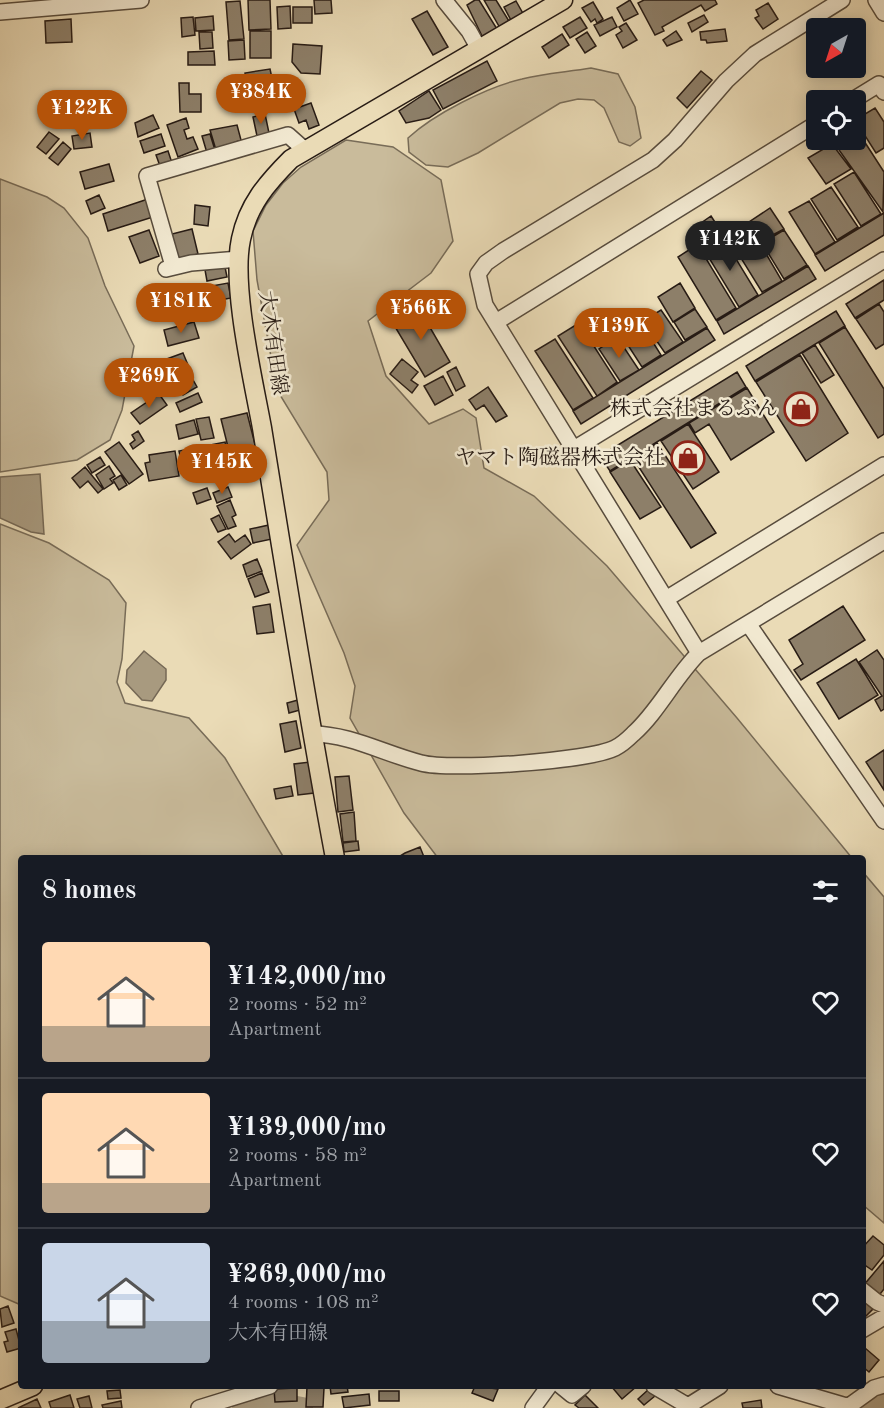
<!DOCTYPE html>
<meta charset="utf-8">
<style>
:root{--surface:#171b24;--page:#20242c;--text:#f1f3f6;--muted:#9ea1a6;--line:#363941;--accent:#b45309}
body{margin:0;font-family:"Old Standard TT","Noto Serif JP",serif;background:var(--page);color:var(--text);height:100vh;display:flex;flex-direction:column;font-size:22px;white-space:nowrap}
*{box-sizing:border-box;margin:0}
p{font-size:20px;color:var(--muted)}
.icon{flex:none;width:33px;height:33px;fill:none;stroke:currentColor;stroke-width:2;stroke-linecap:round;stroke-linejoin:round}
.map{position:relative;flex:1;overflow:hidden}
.sheet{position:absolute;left:18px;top:855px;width:848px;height:534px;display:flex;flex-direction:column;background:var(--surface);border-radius:6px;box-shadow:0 3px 15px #0003}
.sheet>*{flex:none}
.needle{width:39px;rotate:219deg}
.fabs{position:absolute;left:806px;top:18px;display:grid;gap:12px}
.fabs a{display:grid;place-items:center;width:60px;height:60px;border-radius:6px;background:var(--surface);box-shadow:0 3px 15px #0003;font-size:30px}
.price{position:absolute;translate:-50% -51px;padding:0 14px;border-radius:21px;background:var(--accent);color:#fff;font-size:20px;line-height:39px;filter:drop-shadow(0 2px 3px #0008)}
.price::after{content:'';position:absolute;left:50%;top:36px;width:18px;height:14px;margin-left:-9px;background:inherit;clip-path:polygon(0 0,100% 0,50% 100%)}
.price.on{background:#222;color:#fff}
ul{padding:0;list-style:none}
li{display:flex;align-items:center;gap:18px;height:150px;padding:0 24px}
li+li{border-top:2px solid var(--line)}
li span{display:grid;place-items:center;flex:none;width:168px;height:120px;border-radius:6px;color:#555}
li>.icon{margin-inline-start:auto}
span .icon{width:72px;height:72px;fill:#fffc;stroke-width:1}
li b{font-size:26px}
h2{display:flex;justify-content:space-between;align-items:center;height:72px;padding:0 24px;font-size:26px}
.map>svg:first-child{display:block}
.green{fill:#c9bb9b;stroke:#786c58;stroke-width:1.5}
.water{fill:#a89a7f;stroke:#756855;stroke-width:1.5}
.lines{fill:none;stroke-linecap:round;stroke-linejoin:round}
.river{stroke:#a89a7f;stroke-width:22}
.building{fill:#8d7f69;stroke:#281c15;stroke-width:1.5}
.minor-casing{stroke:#584c3d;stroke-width:18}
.major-casing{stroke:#281c15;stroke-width:21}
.minor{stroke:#f1e8d0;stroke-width:15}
.major{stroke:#eadbb6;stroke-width:18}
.labels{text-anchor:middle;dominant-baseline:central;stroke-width:5;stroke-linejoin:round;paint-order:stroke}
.street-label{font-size:21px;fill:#281c15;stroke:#f1e8d0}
.poi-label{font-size:21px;fill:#281c15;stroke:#f1e8d0;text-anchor:end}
</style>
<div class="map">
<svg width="884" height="1408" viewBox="0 0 884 1408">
<rect width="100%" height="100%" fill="#eadbb6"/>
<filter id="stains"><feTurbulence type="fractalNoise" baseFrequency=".00333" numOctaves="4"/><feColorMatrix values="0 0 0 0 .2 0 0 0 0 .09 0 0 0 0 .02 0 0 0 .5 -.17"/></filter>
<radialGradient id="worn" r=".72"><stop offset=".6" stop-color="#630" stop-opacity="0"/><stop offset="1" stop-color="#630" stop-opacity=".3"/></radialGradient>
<!-- green -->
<path class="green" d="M591,68L618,74L635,107L641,138L630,146L619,142L604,108L594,100L578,99L560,103L478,153L448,167L426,165L409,152L408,138C434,114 487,87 522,79C544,73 568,72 591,68Z
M346,140L393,147L441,180L453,241L431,273L368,321L386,376L429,424L463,409L476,418L484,468L534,496L607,566L737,718L852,858H438L404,813L350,718L355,686L344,653L297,545L329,500L327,472L277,390L257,280L253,231L266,205L283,183L301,167Z
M0,179L47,197L64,208L88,238L105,286L134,346L122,410L110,440L77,460L0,472Z
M0,524L49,543L109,580L126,603L122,659L117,682L125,703L189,718L225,758L284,858H21V1305L0,1296Z
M862,871L884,897V1223L863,1205Z"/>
<!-- water -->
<path class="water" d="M40,474L44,534L31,532L0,518V477Z
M144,651L166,669V680L152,701L142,700L126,683L127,670Z"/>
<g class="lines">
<!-- river -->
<path class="river" d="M243,1408L270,1402L302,1408
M866,1408L884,1401"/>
</g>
<!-- building -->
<path class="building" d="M248,0H270L271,29L249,30Z
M314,0H331L332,13L315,14Z
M475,0H479L497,29L483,38L467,5Z
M484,0H496L509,21L500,28Z
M630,0L638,14L624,21L617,8Z
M644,0H715L717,4L705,11L701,5L662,27L664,31L655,35L638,3Z
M240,1L244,39L229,40L226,2Z
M516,1L525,17L513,24L504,7Z
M593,2L603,19L597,23L595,19L591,22L582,8Z
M768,3L778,19L763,29L755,18L759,16L756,10Z
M290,6L291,28L278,29L277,7Z
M293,7H312V23H293Z
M427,11L448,47L433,55L412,19Z
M704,15L708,22L692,32L688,23Z
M213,16L214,30L196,31L195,18Z
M193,17L195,35L182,37L181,18Z
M580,17L587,28L570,38L563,27Z
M612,17L617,27L600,36L594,25Z
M71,19L72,42L46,43L45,21Z
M626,23L637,40L623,48L616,35L622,31L619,27Z
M725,29L727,41L707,43L706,40H701L700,32Z
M250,31H271V58H250Z
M676,31L682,40L667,46L663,40Z
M199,32H212L213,48L200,49Z
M587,32L596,46L585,53L576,39Z
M562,34L569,45L549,58L542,47Z
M244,40L245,59L229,60L228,41Z
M293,44L322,46L320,74L301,73L292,62Z
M214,51L215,65H188V52Z
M487,61L497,81L443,109L433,90Z
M270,69L273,83L247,87L245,73Z
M701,71L712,80L687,108L677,98Z
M241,77L243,94L234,95L232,78Z
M179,83H189V94H201V112H180Z
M274,85L277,106L264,108L262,87Z
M429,91L441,110L429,118L406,123L399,111Z
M311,103L319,125L309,129L306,120L299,123L294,109Z
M875,108L884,122V148L876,153L855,120Z
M265,114L269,133L257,136L253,117Z
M153,115L159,128L138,137L135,123Z
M186,118L189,128L184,130L187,139L193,137L198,149L178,157L167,125Z
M237,125L241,140L216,150L210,130Z
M855,127L884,172L883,212L832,140H855Z
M49,132L59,139L46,154L37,147Z
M90,133L92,147L74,149L72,136Z
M161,134L165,146L144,153L140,141Z
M210,134L215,150L207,153L202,136Z
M63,142L71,149L58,165L49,158Z
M832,144L851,169L826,184L808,158Z
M168,151L172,163L160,166L156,155Z
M109,164L114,181L85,189L80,172Z
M854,172L881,214L861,226L834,184Z
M831,187L858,227L837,240L811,199Z
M99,195L105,208L91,214L86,201Z
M148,199L153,217L108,231L103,214Z
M809,201L835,242L815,254L789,212Z
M195,205L210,207L208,226L194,224Z
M770,208L784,229L761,241L749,222Z
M884,213V235L825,271L815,255Z
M711,216L722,233L699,248L689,234L692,232L691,230Z
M748,223L782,281L762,292L728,237Z
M192,229L198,254L178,259L172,234Z
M149,230L159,256L140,263L129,237Z
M784,230L807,265L784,279L762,243Z
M722,236L758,295L739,307L703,248Z
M695,246L700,253L702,252L736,308L716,320L678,257Z
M808,266L816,279L724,334L717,321Z
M225,267L227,277L207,281L205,270Z
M884,280V300L855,318L846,304Z
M228,283L231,298L210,302L206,287Z
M680,283L695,308L673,322L658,297Z
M879,304L884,312V344L876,349L856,319Z
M417,305L450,362L425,377L391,320Z
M632,309L661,355L642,367L613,322Z
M695,309L707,327L685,340L674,322Z
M661,310L683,342L665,353L643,321Z
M836,311L845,326L755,381L746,366Z
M194,322L199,338L168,346L164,330Z
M579,323L617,382L597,396L558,336Z
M845,327L884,389V434L878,438L819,343Z
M707,328L715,340L581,424L573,411Z
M617,337L639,370L620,381L599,349Z
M555,339L593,398L573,410L535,351Z
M815,345L834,375L821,383L802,353Z
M183,353L188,365L169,373L164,360Z
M800,355L848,433L806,461L756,382Z
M402,359L418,372L411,380L418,385L412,393L390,374Z
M456,367L465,386L456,391L447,372Z
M188,371L197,387L183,395L174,378Z
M737,372L746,387L610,471L600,456Z
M443,376L453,395L435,405L424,386Z
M488,387L507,416L496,422L484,405L476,410L469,400Z
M747,388L774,432L731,460L709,424L695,433L689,423Z
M198,393L202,402L180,412L176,403Z
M159,394L167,405L140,424L131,413Z
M247,413L258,456L232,463L221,419Z
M209,417L214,438L201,440L196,419Z
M194,420L198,434L179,439L176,425Z
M688,424L719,472L693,489L661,441Z
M138,431L144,441L133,449L130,444L135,440L132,435Z
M119,442L143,474L129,484L105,452Z
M225,442L231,467L185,477L179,451Z
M657,443L716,533L691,548L633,458Z
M175,451L179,476L149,481L145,463L150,462L149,455Z
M100,457L105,465L92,473L87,465Z
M630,460L661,507L640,519L610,472Z
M109,466L115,476L110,479L113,483L104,489L96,475Z
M85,467L103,489L98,493L88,481L80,488L72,478Z
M121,475L127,485L119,490L113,480Z
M228,487L232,497L217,503L213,493Z
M207,488L211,499L197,504L193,493Z
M230,500L236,515L232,517L236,526L228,529L217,506Z
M219,515L226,529L218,532L211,519Z
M269,525L272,539L253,543L250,529Z
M229,534L235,542L245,535L251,544L231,559L218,542Z
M257,559L262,571L247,577L243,565Z
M262,573L269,592L255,597L248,579Z
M270,604L274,632L257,634L253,607Z
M843,606L865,640L801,680L794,670L803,664L789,640Z
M877,650L884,660V709L881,711L875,700L882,696L859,662Z
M856,659L878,695L839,719L817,683Z
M298,700L300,710L289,713L287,703Z
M296,721L301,748L285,752L280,724Z
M884,750V790L866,762Z
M310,762L314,793L298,795L294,764Z
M349,776L353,810L338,812L335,777Z
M291,786L293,796L276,799L274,789Z
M354,812L356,841L343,842L340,814Z
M358,841L359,850L344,852L343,843Z
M420,847L424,857L397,858L405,853Z
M873,1236L884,1245V1255L872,1270L866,1266L862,1270V1248Z
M884,1261V1289L877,1298L863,1286Z
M864,1299L874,1308L863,1319L862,1301Z
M8,1306L14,1323L2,1327L0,1309Z
M16,1329L21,1348L7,1352L4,1342L8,1341L5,1332Z
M865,1348L879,1360L869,1372L862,1366Z
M330,1386H347L348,1392L331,1394Z
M475,1386L498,1389L493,1401L472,1393Z
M611,1386H637L622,1399Z
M307,1387L324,1388L323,1407H306Z
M297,1388V1401L275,1402L274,1389Z
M649,1389L655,1396L644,1405L638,1399Z
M120,1390L121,1398L108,1399L107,1391Z
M379,1391H399V1401H379Z
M369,1394L370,1405L344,1408L342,1397Z
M70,1395L74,1408H51L49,1402Z
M585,1395L598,1408H579L575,1405Z
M89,1396L92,1408H80L77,1399Z
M37,1399L41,1408H18Z
M761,1400L762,1408H743L742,1403Z
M121,1401L122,1408H103L102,1405Z"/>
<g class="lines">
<!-- minor casing -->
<g class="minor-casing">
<path id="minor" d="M444,0L469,31L479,49
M876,0L884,13
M0,12L141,0
M853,100L879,84L884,92
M173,266L147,176L288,135L306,151
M166,269L191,263L239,259
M496,322L816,124
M574,449L884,260
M666,599L884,465
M749,625L884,821
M699,653L485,305L478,274L486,263L503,251L653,160L675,140L726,81L755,54L842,0
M312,734C350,734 385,754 421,763C450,771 589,761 615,748C621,745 628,739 633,734C658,712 674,678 699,653L884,541
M862,1290L877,1302L884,1305
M862,1330L884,1317
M561,1386L572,1395L583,1386
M654,1386L688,1406L720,1386
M778,1386L853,1408
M849,1406L874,1388L884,1385
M199,1408L270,1386
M533,1408L549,1386"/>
</g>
<!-- major casing -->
<g class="major-casing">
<path id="major" d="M335,858C308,715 285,571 262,428C253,379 231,285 241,239C248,205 267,183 291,159L563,0
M0,1400L33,1386"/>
</g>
<!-- minor -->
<use href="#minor" class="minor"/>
<!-- major -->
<use href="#major" class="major"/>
</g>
<!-- icons -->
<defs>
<g id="shop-ring" transform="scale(1.725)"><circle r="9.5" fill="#f1e8d0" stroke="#8f2418" stroke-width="1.5"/><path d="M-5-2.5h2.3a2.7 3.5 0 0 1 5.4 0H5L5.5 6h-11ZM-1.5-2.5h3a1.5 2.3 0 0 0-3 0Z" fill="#8f2418"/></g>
</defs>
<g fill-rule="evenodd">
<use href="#shop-ring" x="801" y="409"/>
<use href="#shop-ring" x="688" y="458"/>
</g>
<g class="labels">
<!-- street labels -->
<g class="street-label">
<text transform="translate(272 343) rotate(82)">大木有田線</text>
</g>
<!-- poi labels -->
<g class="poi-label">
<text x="778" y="409">株式会社まるぶん</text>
<text x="665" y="458">ヤマト陶磁器株式会社</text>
</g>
</g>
<rect width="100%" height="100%" filter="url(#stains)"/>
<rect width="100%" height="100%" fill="url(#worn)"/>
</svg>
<div class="fabs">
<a><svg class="needle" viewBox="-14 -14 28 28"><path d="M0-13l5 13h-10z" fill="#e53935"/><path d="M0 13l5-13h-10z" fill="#9ea1a6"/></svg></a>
<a><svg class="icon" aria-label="locate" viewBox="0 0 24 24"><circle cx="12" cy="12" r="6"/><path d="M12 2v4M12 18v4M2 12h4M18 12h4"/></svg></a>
</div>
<b class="price" style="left:261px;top:125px">¥384K</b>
<b class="price" style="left:82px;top:141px">¥122K</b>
<b class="price on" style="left:730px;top:272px">¥142K</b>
<b class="price" style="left:181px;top:334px">¥181K</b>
<b class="price" style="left:421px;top:341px">¥566K</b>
<b class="price" style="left:619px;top:359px">¥139K</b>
<b class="price" style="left:149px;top:409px">¥269K</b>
<b class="price" style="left:222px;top:495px">¥145K</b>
<section class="sheet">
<h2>8 homes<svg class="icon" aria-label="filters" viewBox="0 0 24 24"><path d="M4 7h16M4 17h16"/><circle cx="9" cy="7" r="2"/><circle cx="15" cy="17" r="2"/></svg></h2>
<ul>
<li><span style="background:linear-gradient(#ffd9b3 70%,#b9a48a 0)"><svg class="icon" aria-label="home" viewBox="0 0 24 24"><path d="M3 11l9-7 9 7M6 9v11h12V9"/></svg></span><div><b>¥142,000/mo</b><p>2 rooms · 52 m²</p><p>Apartment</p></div><svg class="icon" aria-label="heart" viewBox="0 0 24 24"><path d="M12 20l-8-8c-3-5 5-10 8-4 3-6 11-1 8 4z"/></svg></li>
<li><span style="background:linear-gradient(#ffd9b3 75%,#b9a48a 0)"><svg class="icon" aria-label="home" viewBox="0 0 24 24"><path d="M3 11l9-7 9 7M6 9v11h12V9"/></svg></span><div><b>¥139,000/mo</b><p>2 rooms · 58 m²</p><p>Apartment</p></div><svg class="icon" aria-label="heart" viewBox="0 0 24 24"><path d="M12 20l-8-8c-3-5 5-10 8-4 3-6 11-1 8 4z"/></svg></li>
<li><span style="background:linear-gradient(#c9d6e8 65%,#9aa5b1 0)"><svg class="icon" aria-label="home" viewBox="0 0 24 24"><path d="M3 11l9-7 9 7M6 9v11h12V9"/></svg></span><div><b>¥269,000/mo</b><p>4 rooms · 108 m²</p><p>大木有田線</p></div><svg class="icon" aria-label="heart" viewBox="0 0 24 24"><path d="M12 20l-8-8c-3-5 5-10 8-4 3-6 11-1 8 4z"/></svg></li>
</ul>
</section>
</div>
